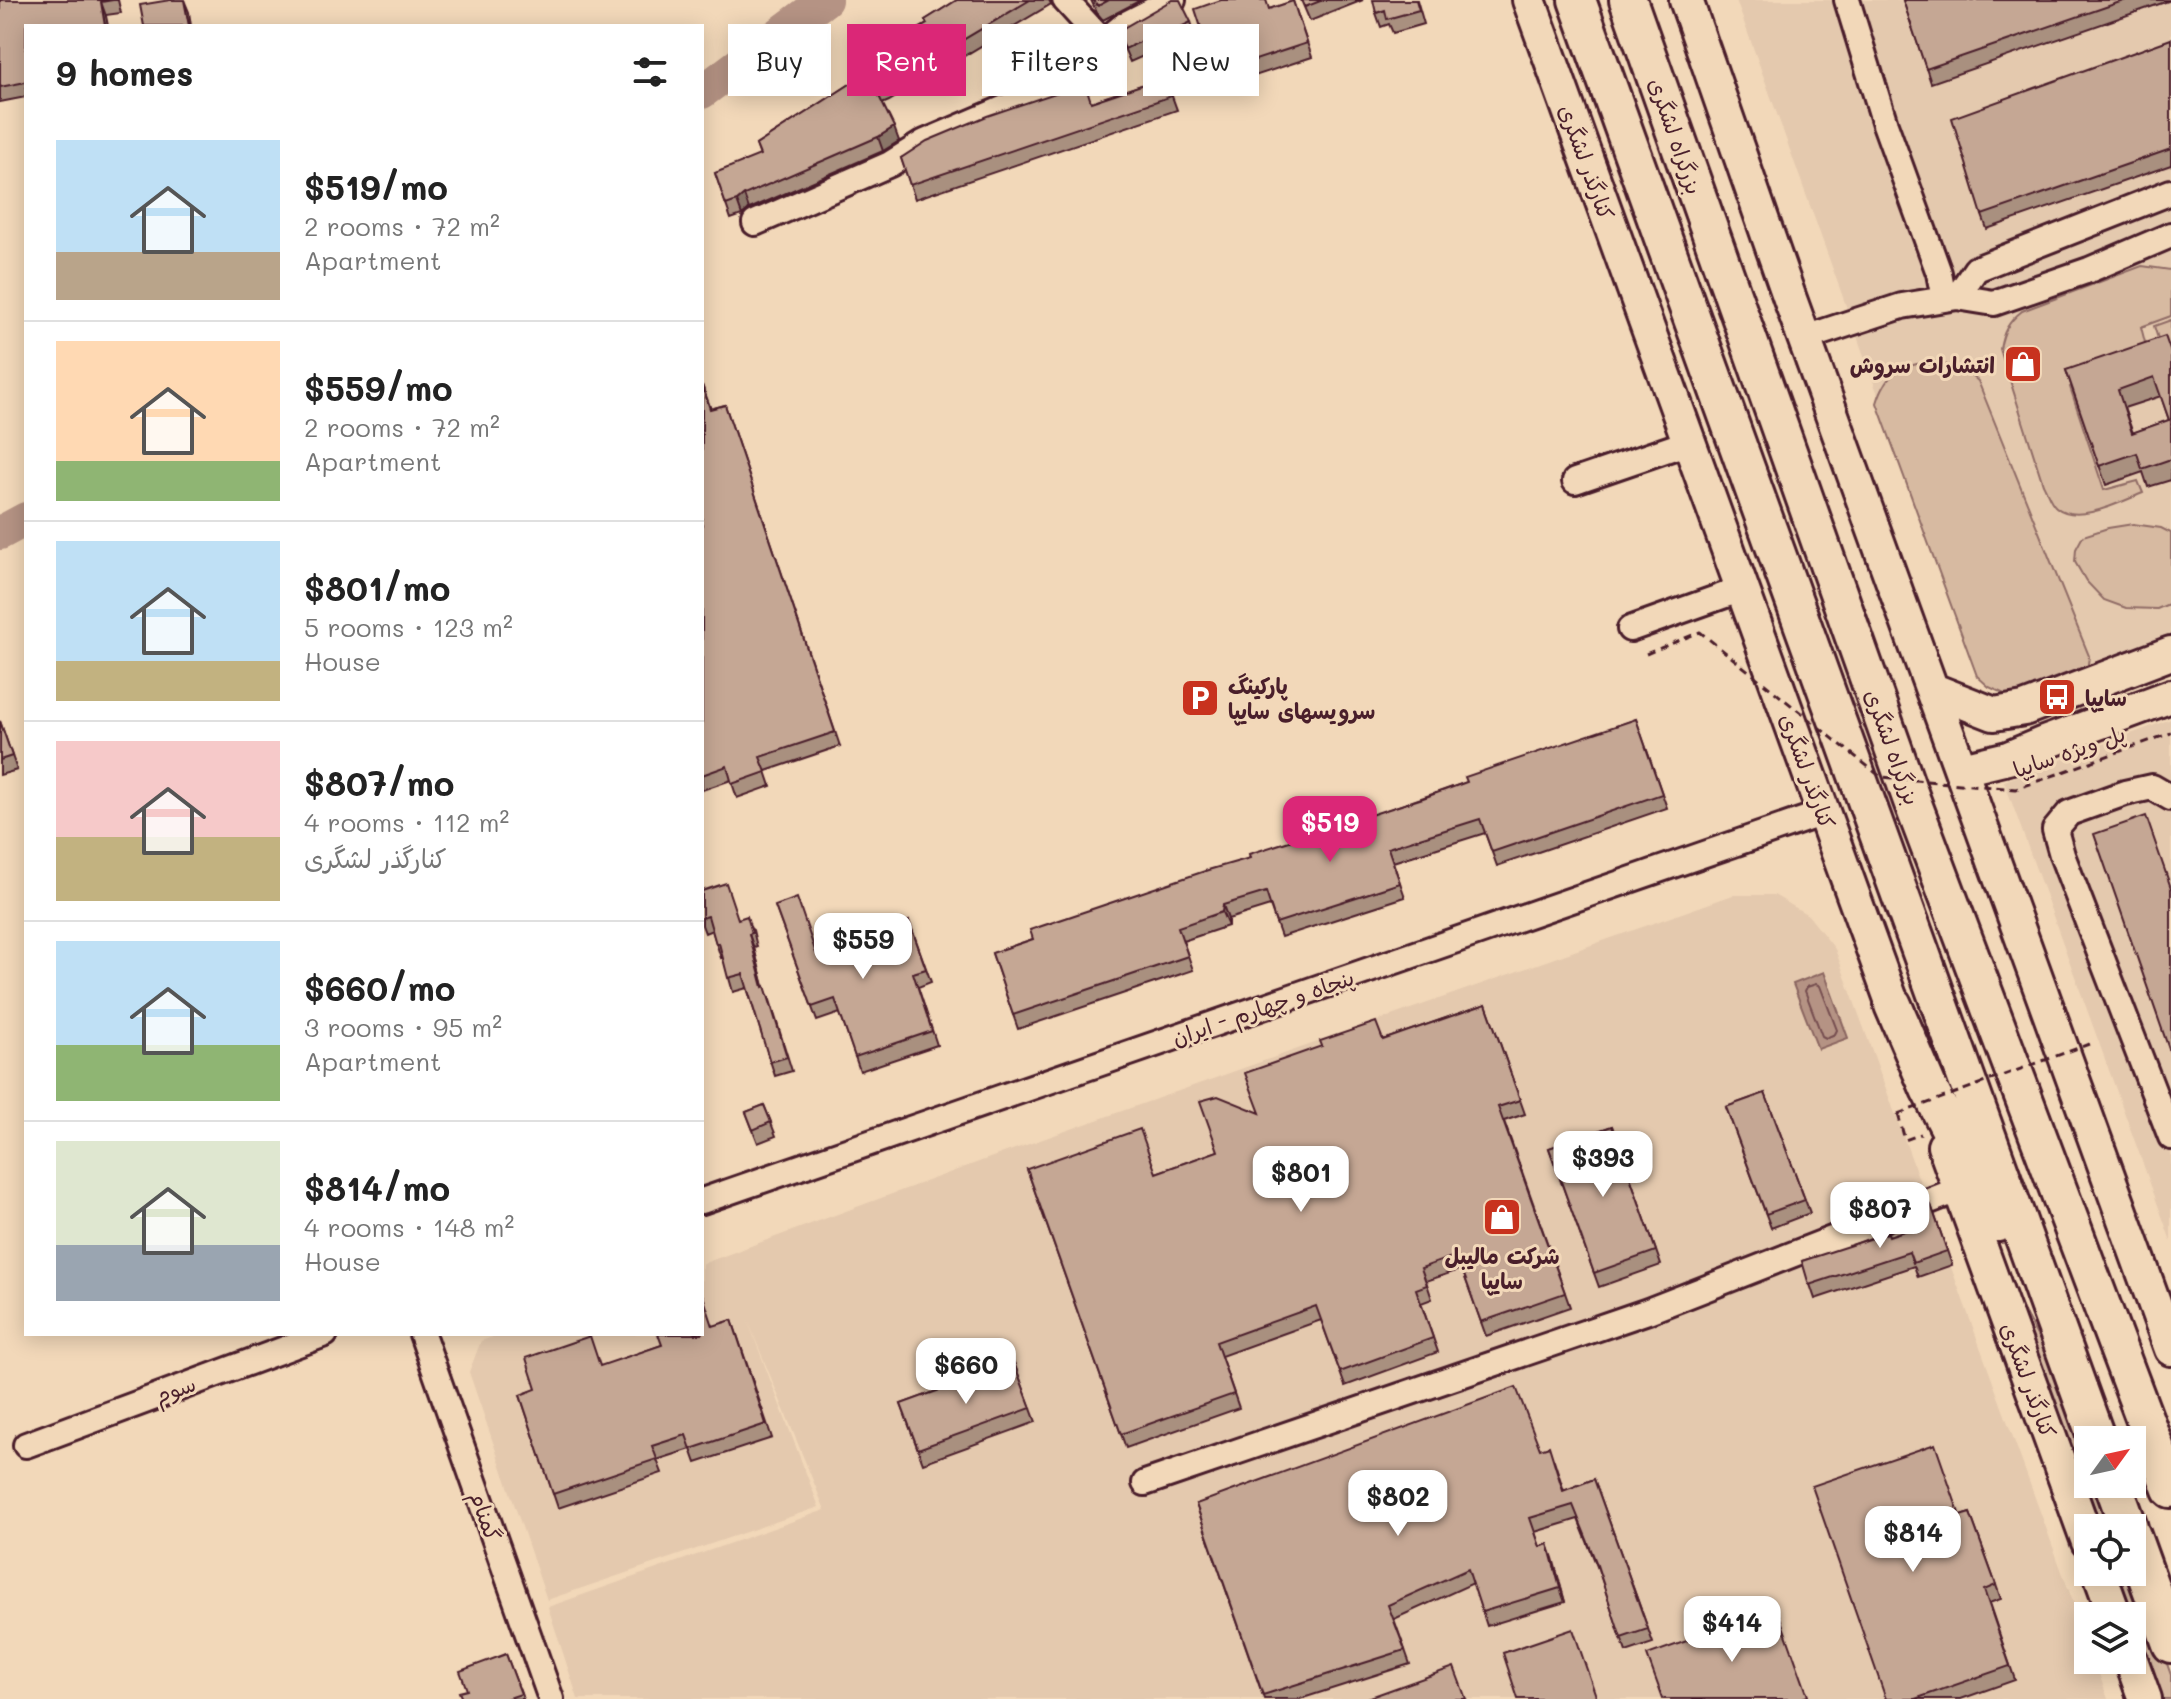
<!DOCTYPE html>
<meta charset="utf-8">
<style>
:root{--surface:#fff;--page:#f6f6f6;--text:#222;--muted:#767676;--line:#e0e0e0;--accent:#db2777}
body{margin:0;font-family:Mali,"Playpen Sans Arabic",sans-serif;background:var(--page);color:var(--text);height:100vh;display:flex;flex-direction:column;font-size:30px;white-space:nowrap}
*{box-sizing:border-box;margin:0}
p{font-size:26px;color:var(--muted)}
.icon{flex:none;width:44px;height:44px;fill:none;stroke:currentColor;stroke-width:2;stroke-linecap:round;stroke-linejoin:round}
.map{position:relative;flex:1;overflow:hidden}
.panel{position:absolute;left:24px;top:24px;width:680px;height:1312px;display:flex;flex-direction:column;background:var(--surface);border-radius:0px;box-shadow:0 4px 20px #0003}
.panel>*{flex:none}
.guide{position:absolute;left:728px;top:24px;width:760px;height:72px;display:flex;gap:16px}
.needle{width:52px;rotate:57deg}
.fabs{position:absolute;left:2074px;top:1426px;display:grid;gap:16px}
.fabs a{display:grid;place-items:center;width:72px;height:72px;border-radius:0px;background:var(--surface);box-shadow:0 4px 20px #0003;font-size:40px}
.price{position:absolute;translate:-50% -68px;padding:0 18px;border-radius:16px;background:#fff;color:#222;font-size:26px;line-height:52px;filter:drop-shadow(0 2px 4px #0008)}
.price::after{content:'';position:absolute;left:50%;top:48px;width:24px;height:18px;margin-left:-12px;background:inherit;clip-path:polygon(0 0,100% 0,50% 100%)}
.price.on{background:var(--accent);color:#fff}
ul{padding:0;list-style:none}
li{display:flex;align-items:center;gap:24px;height:200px;padding:0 32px}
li+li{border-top:2px solid var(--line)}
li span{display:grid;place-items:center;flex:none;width:224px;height:160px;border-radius:0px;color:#555}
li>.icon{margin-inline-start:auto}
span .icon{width:96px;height:96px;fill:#fffc;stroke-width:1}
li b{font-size:34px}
h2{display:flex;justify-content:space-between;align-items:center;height:96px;padding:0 32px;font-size:34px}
.chip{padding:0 28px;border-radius:0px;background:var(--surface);box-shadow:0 4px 20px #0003;font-size:28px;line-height:72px}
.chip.on{background:var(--accent);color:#fff}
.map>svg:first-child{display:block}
.built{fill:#e4c9ae}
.green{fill:#d7baa1;stroke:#906c66;stroke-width:2}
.water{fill:#b59384;stroke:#8a6560;stroke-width:2}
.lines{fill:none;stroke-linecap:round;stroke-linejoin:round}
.shore{stroke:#754d4f;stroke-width:2}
.river{stroke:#b59384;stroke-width:34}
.minor-casing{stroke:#4a1f2b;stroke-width:30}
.major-casing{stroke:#4a1f2b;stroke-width:38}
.highway-casing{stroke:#4a1f2b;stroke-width:42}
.path{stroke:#4a1f2b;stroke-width:3;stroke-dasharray:8 6;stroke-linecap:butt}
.minor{stroke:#f2d8b9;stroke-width:24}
.major{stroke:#f2d8b9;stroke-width:32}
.highway{stroke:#f2d8b9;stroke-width:36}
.path-bridge{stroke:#4a1f2b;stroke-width:3;stroke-dasharray:8 6;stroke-linecap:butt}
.wall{fill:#a9907f;stroke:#4a1f2b;stroke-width:2;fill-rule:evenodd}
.shaded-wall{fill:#8a7568;stroke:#4a1f2b;stroke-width:2}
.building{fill:#c5a794;stroke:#4a1f2b;stroke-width:2;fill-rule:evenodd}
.labels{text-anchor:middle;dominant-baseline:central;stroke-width:6;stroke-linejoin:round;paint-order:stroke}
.street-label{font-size:22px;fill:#4a1f2b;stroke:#f2d8b9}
.poi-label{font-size:22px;font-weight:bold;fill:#4a1f2b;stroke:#f2d8b9;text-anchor:start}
</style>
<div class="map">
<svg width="2171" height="1699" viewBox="0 0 2171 1699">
<rect width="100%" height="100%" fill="#f2d8b9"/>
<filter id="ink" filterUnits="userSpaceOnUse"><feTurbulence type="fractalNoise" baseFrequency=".0125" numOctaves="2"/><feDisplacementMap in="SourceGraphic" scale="16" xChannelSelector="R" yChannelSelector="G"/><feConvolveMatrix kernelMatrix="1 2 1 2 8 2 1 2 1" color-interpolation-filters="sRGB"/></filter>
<g filter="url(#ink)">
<!-- built -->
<path class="built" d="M1736,0H2171V634L2014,691L1976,667Z
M2171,719V1241L2004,781Z
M1733,895H1774L1808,915L1835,949L2088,1643V1660H2094L2108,1699H578L548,1607L825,1510L747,1319L819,1507L547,1600L469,1372L481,1341L501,1334H702V1264L995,1156Z"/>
<!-- green -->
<path class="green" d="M2142,266L2171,270V316L2141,327L2149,358L2070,387L2104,490L2138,481L2143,493C2120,502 2077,525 2056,507C2050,502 2047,491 2043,484L2000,349C2003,332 2008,322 2022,311Z
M2171,320V344L2161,348L2154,326Z
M1934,362L1964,369L1978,381L2089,656L2087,672L2011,697L1989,687L1977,676L1877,403C1886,372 1902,364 1934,362Z
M2133,524L2161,528L2171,533V603L2157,609L2126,608L2104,600L2086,581L2075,562L2076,549L2083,536L2108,528Z
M2000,1267L2070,1397L2088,1446V1484H2102L2118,1528H2095Z
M2132,1567L2171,1675V1699H2157L2132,1631V1616H2127L2111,1572H2132Z"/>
<!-- water -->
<path class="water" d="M1824,972L1848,1038L1818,1049L1793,984Z"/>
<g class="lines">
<!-- shore -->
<path class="shore" d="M1816,984L1820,986L1837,1030L1835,1034L1826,1038L1822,1036L1805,991L1807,987Z"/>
<!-- river -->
<path class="river" d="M702,92L825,0
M0,533L26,519"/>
<!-- minor casing -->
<g class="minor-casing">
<path id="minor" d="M1065,0L1107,46
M1847,0L1885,124L1939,273L1944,299
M755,223L890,164L925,142L1061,84L1097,64L1113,34L1124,25L1173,0
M1957,297L1976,269L2171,192
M1805,338L1902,306L1957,297L1994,303L2089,270L2171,235
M1575,481L1689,442
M1630,629L1742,589
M2171,798L2152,787L2125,793L2069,813L2055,830L2062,855L2171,1137
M702,1201L1823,813
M422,1334L551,1699
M26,1445L325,1334
M1145,1483L1648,1311L1960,1189"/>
</g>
<!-- major casing -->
<g class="major-casing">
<path id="major" d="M1529,0L1901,1027
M1686,0L1790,299L2171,1349
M1933,690L1994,714L2024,709L2171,653
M1962,769L2008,758L2044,743L2171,696
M1944,1146L2088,1542
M2099,1572L2115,1616
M2131,1660L2145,1699"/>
</g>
<!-- highway casing -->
<g class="highway-casing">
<path id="highway" d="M1577,0L2097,1440
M1628,0L1912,801L2171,1489
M1893,1005L1929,1089L1998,1223
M2113,1484L2129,1528
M2132,1536L2171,1644"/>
</g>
<!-- path -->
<path class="path" d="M1898,1114L1905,1140L1921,1134"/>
<!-- minor -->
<use href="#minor" class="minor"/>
<!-- major -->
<use href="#major" class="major"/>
<!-- highway -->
<use href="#highway" class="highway"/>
<!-- path-bridge -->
<path class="path-bridge" d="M1646,654L1700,632L1881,777L2016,789L2171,733
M1898,1114L2089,1044"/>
</g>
<!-- wall -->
<path class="wall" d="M0,0H118L121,13L26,26V97L0,102Z
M957,0H1049L1051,4L889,101L882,104L899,141L883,151L749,209L742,215L731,219L715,173L760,156L756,145L886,61L883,54L906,40L905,37L927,24L925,20Z
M1091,0H1141L1103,20L1097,13Z
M1301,0H1363L1310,21Z
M1417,0L1424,24L1393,33L1389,24L1381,27L1376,13Z
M1903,0H2171L1931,83Z
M1293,1L1312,57L1221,87L1216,73L1269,9Z
M1191,22L1196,36L1161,53L1159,49L1130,62L1118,34Z
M2171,39V165L1987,229L1982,215Z
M1165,77L1177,110L915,199L901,158L1092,102Z
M2171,353V480L2148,487L2143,472L2106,485L2066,370ZM2161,396L2169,420L2133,433L2124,408Z
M702,385L711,409L725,405L840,746L766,771L771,786L737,798L731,780L702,790Z
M1636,719L1667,808L1497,866L1485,833L1393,862L1405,897L1281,937L1270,906L1228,919V926L1183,941L1193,970L1018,1029L992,953L1033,939L1250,858L1467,782Z
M0,721L17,770L0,775Z
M702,891L753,930L757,947L754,948L764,987L770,1000L792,1071L775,1076L747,988L733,992L723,957L721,958L712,930L705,933L702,925Z
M775,906L816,952L909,921L931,982L918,987L937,1045L860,1071L840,1013L817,1021Z
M1486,1004L1525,1114L1504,1121L1570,1307L1486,1336L1462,1269L1426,1281L1432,1299L1421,1303L1438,1352L1345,1386L1321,1320L1221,1356L1239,1408L1126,1448L1027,1169L1156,1173L1218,1151L1260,1113L1383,1040Z
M1765,1093L1810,1213L1771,1228L1726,1107Z
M764,1105L776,1136L758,1143L746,1112Z
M1612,1126L1661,1265L1599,1287L1549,1148Z
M1931,1205L1952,1265L1918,1277L1914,1266L1815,1299L1802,1261L1889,1236L1919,1226Z
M732,1320L772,1438L696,1463L691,1449L657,1460L662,1473L558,1508L520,1395Z
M1014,1363L1036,1422L923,1463L901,1404Z
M1540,1449L1554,1460L1564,1491L1594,1479L1653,1643L1626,1652L1598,1569L1578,1519L1535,1532L1540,1547L1548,1544L1565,1602L1487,1626L1473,1583L1394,1619L1410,1664L1300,1699H1264L1196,1504Z
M1970,1513L2001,1599L1989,1603L2015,1680L1961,1699H1886L1960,1516Z
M506,1654L523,1699H462L467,1690Z"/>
<!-- shaded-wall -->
<path class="shaded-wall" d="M184,0L189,12L191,26H189Z
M101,2L106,16L108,26H105Z
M894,127L899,141L883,151L878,137Z
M744,195L749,209L742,215L737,201Z
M1223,905L1228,919V926L1222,912Z
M749,934L754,948L768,1001L763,987Z
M1548,1544L1553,1558L1565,1602L1560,1588Z"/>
<!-- building -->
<path class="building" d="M0,0H113L101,2L105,26H26V82L0,87Z
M170,0H184L189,26H144L140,5Z
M957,0H1030L884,87L876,90L894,127L878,137L744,195L737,201L726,205L715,173L760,155L756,145L887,60L883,54L907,40L905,37L927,24L925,20Z
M1093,0H1109L1098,6Z
M1172,0H1180L1191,22L1156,39L1154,35L1125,49L1118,34L1120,30Z
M1221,0H1266L1269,9L1293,1L1307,43L1216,73L1195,9Z
M1302,0H1323L1305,7Z
M1373,0H1416L1419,10L1387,19L1385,10L1376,13Z
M1903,0H2126L1926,69Z
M2171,39V149L1982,215L1952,118Z
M1165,77L1172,96L910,185L901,158L927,141L987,116L1085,83L1091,102Z
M2165,336L2171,353V459L2142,469L2137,453L2099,466L2066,370ZM2154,377L2169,420L2132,433L2118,390Z
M702,385L710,409L725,405L835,732L760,757L766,772L732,784L727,766L702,775Z
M1636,719L1662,794L1492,852L1480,819L1388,848L1400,883L1276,923L1266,892L1223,905L1222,912L1178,927L1188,956L1013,1015L992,953L1033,939L1030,930L1208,870L1250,858L1249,854L1423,798L1467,782L1465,777Z
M0,721L12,756L0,760Z
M2146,816L2171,888V1055L2094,834Z
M726,883L738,919L747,916L752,933L749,934L763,987L765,986L787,1057L770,1062L743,974L728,978L719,943L716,944L708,916L702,918V891Z
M797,898L816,953L909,921L926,969L913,973L932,1031L855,1057L835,999L812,1007L775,906Z
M1486,1004L1520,1100L1498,1107L1565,1293L1481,1322L1457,1255L1421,1268L1427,1285L1416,1289L1433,1338L1340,1372L1316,1306L1216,1342L1234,1394L1121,1434L1027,1169L1140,1129L1156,1173L1218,1151L1200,1101L1218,1096L1260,1113L1245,1073L1322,1046L1320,1041L1376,1022L1383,1040Z
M1765,1093L1805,1200L1766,1214L1726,1107Z
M764,1105L771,1122L753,1130L746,1112Z
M1612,1126L1656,1251L1594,1273L1549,1148Z
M1931,1205L1947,1251L1913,1263L1909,1252L1809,1285L1802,1261L1888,1233L1889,1236L1919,1226L1914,1211Z
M702,1296H703L713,1326L732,1320L766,1424L691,1449L686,1435L652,1446L657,1459L553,1494L520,1395L536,1389L526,1358L590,1336L600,1366L662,1345L658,1334H702Z
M1014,1363L1031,1408L918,1449L901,1404Z
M1516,1387L1540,1449L1549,1446L1563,1491L1594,1479L1648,1629L1621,1638L1596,1562L1573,1505L1530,1518L1540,1547L1548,1544L1560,1588L1482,1612L1468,1569L1388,1605L1405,1650L1263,1695L1196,1504Z
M1935,1444L1960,1516L1970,1513L1996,1585L1984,1590L2010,1666L1915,1699H1886L1812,1486Z
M1777,1609L1808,1696L1800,1699H1663L1647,1655Z
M1573,1629L1597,1699H1518L1503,1653Z
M506,1654L521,1694L506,1699H462L459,1692L467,1690L460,1671Z
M1454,1667L1466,1699H1365Z"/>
</g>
<!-- icons -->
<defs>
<g id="shop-square" transform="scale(2)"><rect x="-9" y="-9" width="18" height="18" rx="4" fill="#c8321e" stroke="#f2d8b9"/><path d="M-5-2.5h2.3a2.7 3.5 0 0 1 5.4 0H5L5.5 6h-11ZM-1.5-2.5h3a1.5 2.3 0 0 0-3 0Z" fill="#fff"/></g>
<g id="bus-square" transform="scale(2)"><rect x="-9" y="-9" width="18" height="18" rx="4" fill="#c8321e" stroke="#f2d8b9"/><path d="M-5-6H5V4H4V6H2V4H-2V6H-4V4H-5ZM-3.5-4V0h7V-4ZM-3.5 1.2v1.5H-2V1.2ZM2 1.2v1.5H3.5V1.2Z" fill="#fff"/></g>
<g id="parking-square" transform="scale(2)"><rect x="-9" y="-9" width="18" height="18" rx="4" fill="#c8321e" stroke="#f2d8b9"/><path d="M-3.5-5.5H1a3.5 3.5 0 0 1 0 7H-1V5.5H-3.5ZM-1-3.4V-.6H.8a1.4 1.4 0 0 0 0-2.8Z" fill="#fff"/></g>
</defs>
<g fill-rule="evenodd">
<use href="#shop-square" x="2023" y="364"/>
<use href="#bus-square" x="2057" y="697"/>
<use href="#parking-square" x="1200" y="698"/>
<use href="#shop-square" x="1502" y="1217"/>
</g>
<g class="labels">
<!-- street labels -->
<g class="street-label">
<text transform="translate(1676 136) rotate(71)">بزرگراه لشگری</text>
<text transform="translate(1587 162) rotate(70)">کنارگذر لشگری</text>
<text transform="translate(1893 747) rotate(70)">بزرگراه لشگری</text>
<text transform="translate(2069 751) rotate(-19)">پل ویژه سایپا</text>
<text transform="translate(1808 771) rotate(70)">کنارگذر لشگری</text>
<text transform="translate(1263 1007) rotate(-19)">پنجاه و چهارم - ایران</text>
<text transform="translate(2029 1380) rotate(70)">کنارگذر لشگری</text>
<text transform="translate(175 1389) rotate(-20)">سوم</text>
<text transform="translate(486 1516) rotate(71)">گمنام</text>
</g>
<!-- poi labels -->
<g class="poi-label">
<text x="1995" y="364" text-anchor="end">انتشارات سروش</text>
<text x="1228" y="685">پارکینگ<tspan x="1228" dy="25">سرویسهای سایپا</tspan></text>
<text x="2085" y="697">سایپا</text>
<text x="1502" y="1255" text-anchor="middle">شرکت مالیبل<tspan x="1502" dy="25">سایپا</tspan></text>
</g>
</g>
</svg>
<div class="fabs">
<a><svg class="needle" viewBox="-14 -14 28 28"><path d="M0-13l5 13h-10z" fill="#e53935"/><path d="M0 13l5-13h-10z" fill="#767676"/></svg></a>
<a><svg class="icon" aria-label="locate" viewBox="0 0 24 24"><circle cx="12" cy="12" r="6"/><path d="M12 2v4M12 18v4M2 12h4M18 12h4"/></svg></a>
<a><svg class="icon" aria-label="layers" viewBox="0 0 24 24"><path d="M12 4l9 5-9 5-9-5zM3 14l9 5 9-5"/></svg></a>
</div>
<b class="price on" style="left:1330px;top:864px">$519</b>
<b class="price" style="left:863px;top:981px">$559</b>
<b class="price" style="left:1603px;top:1199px">$393</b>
<b class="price" style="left:1301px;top:1214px">$801</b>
<b class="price" style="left:1880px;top:1250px">$807</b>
<b class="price" style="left:966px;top:1406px">$660</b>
<b class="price" style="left:1398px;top:1538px">$802</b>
<b class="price" style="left:1913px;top:1574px">$814</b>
<b class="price" style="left:1732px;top:1664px">$414</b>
<div class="guide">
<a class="chip">Buy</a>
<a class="chip on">Rent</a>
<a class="chip">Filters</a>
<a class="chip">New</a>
</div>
<section class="panel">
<h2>9 homes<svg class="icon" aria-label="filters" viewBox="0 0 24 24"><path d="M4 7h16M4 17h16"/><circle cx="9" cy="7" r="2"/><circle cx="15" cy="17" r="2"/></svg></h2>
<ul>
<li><span style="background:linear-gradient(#bfe0f5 70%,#b9a48a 0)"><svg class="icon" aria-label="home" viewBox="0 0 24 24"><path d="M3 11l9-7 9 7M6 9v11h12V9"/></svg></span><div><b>$519/mo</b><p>2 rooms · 72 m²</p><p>Apartment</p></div></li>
<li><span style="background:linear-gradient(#ffd9b3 75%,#8fb573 0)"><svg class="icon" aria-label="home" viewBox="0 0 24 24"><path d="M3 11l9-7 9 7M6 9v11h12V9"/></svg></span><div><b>$559/mo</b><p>2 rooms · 72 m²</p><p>Apartment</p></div></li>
<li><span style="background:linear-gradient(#bfe0f5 75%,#c2b280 0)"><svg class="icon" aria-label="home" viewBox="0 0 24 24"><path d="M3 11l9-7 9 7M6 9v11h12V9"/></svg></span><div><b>$801/mo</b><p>5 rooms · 123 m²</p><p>House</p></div></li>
<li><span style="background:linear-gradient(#f6c9c9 60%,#c2b280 0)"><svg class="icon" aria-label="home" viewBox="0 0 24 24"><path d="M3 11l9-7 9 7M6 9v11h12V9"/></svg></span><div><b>$807/mo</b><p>4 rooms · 112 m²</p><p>کنارگذر لشگری</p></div></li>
<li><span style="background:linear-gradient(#bfe0f5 65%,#8fb573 0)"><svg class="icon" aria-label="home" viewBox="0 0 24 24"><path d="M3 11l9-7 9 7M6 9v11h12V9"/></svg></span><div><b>$660/mo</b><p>3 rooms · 95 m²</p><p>Apartment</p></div></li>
<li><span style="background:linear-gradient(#dfe7d0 65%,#9aa5b1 0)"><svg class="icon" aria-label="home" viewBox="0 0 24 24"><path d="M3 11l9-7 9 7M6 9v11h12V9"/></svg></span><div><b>$814/mo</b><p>4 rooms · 148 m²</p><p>House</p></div></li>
</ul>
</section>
</div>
